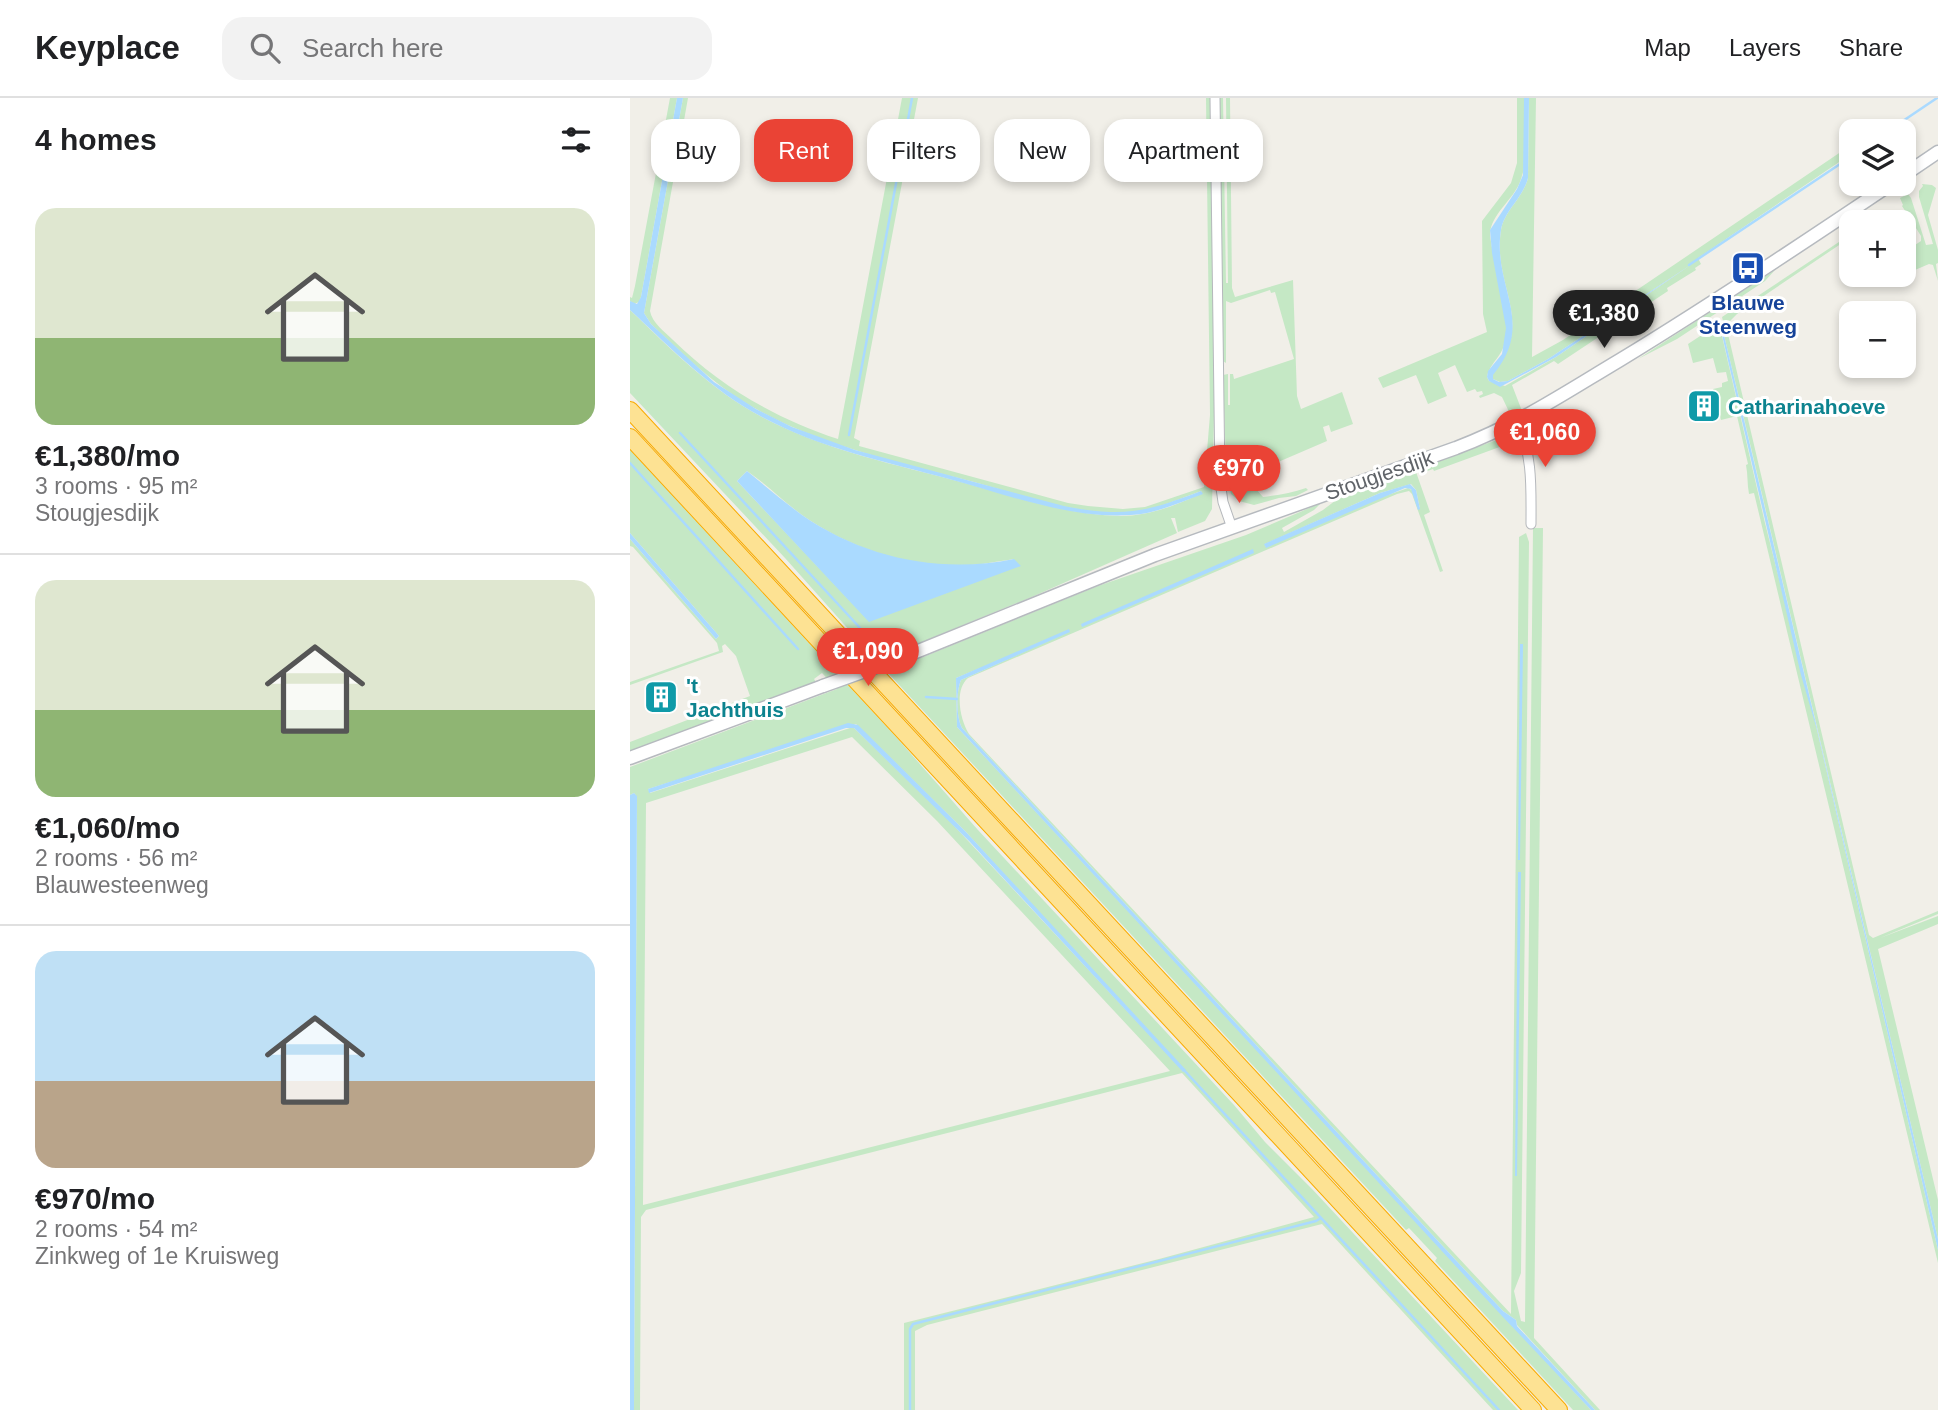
<!DOCTYPE html>
<meta charset="utf-8">
<style>
:root{--surface:#fff;--page:#f2f2f2;--text:#202124;--muted:#757577;--line:#e0e0e0;--accent:#ea4335}
body{margin:0;font-family:Helvetica,sans-serif;background:var(--page);color:var(--text);height:100vh;display:flex;flex-direction:column;font-size:26px;white-space:nowrap}
*{box-sizing:border-box;margin:0}
p{font-size:23px;color:var(--muted)}
.icon{flex:none;width:38px;height:38px;fill:none;stroke:currentColor;stroke-width:2;stroke-linecap:round;stroke-linejoin:round}
.map{position:relative;flex:1;overflow:hidden}
.details{display:flex;flex-direction:column;background:var(--surface);width:630px}
.details>*{flex:none}
.guide{position:absolute;left:21px;top:21px;width:665px;height:63px;display:flex;gap:14px}
.controls{position:absolute;left:1209px;top:21px;display:grid;gap:14px}
.controls a{display:grid;place-items:center;width:77px;height:77px;border-radius:14px;background:var(--surface);box-shadow:0 4px 10px #0003;font-size:35px}
.price{position:absolute;translate:-50% -60px;padding:0 16px;border-radius:24px;background:var(--accent);color:#fff;font-size:23px;line-height:46px;filter:drop-shadow(0 2px 4px #0008)}
.price::after{content:'';position:absolute;left:50%;top:42px;width:21px;height:16px;margin-left:-10px;background:inherit;clip-path:polygon(0 0,100% 0,50% 100%)}
.price.selected{background:#222;color:#fff}
ul{padding:0;list-style:none}
li{display:grid;align-content:center;gap:14px;height:371px;padding:0 35px}
li+li{border-top:2px solid var(--line)}
li span{display:grid;place-items:center;height:217px;border-radius:21px;color:#555}
li>.icon{margin-inline-start:auto}
span .icon{width:126px;height:126px;fill:#fffc;stroke-width:1}
li b{font-size:30px}
h2{display:flex;justify-content:space-between;align-items:center;height:84px;padding:0 35px;font-size:30px}
.tag{padding:0 24px;border-radius:21px;background:var(--surface);box-shadow:0 4px 10px #0003;font-size:24px;line-height:63px}
.tag.selected{background:var(--accent);color:#fff}
header{display:flex;align-items:center;gap:42px;box-sizing:border-box;height:98px;padding:0 35px;background:var(--surface);border-bottom:2px solid var(--line)}
header strong{font-size:33px}
nav{display:flex;gap:38px;margin-inline-start:auto;font-size:24px}
.search{width:490px;height:63px;background:var(--page);display:flex;align-items:center;gap:18px;box-sizing:border-box;padding:0 24px;border-radius:21px;color:var(--muted);font-size:26px}
main{display:flex;flex:1;min-height:0}
.map>svg:first-child{display:block}
.green{fill:#c5e8c5;fill-rule:evenodd}
.water{fill:#aadaff}
.lines{fill:none;stroke-linecap:round;stroke-linejoin:round}
.stream{stroke:#aadaff;stroke-width:2.5}
.street-casing{stroke:#b5b8bc;stroke-width:11}
.secondary-casing{stroke:#b6babf;stroke-width:15}
.highway-casing{stroke:#f9ab00;stroke-width:18}
.street{stroke:#fff;stroke-width:9}
.secondary{stroke:#fff;stroke-width:12}
.highway{stroke:#fde293;stroke-width:16}
.secondary-bridge-casing{stroke:#b6babf;stroke-width:15;stroke-linecap:butt}
.secondary-bridge{stroke:#fff;stroke-width:12}
.labels{text-anchor:middle;dominant-baseline:central;stroke-width:6;stroke-linejoin:round;paint-order:stroke}
.transit-label{font-size:21px;font-weight:bold;fill:#164399;stroke:#fff}
.culture-label{font-size:21px;font-weight:bold;fill:#0d838f;stroke:#fff;text-anchor:start}
.street-label{font-size:21px;fill:#5f6368;stroke:#fff}
</style>
<header>
<strong>Keyplace</strong>
<div class="search"><svg class="icon" aria-label="search" viewBox="0 0 24 24"><circle cx="10" cy="10" r="6"/><path d="M15 15l6 6"/></svg>Search here</div>
<nav><a>Map</a><a>Layers</a><a>Share</a></nav>
</header>
<main>
<section class="details">
<h2>4 homes<svg class="icon" aria-label="filters" viewBox="0 0 24 24"><path d="M4 7h16M4 17h16"/><circle cx="9" cy="7" r="2"/><circle cx="15" cy="17" r="2"/></svg></h2>
<ul>
<li><span style="background:linear-gradient(#dfe7d0 60%,#8fb573 0)"><svg class="icon" aria-label="home" viewBox="0 0 24 24"><path d="M3 11l9-7 9 7M6 9v11h12V9"/></svg></span><div><b>€1,380/mo</b><p>3 rooms · 95 m²</p><p>Stougjesdijk</p></div></li>
<li><span style="background:linear-gradient(#dfe7d0 60%,#8fb573 0)"><svg class="icon" aria-label="home" viewBox="0 0 24 24"><path d="M3 11l9-7 9 7M6 9v11h12V9"/></svg></span><div><b>€1,060/mo</b><p>2 rooms · 56 m²</p><p>Blauwesteenweg</p></div></li>
<li><span style="background:linear-gradient(#bfe0f5 60%,#b9a48a 0)"><svg class="icon" aria-label="home" viewBox="0 0 24 24"><path d="M3 11l9-7 9 7M6 9v11h12V9"/></svg></span><div><b>€970/mo</b><p>2 rooms · 54 m²</p><p>Zinkweg of 1e Kruisweg</p></div></li>
</ul>
</section>
<div class="map">
<svg width="1308" height="1312" viewBox="0 0 1308 1312">
<rect width="100%" height="100%" fill="#f1efe8"/>
<!-- green -->
<path class="green" d="M40,0H47L11,199L9,204L4,206L0,203V199L2,200L5,188Z
M53,0H58L20,213C22,225 35,234 43,242C91,289 145,320 208,341L272,0H288L224,340L230,343L229,348L438,405L458,408L493,411L515,409L574,389L580,317L576,0H580L585,271L582,411L575,423L548,434L545,420H541L547,435L404,498L265,555L276,566L468,488L616,437L691,405L684,412L652,430L654,434L693,412L710,399L785,371L800,414L794,417L813,473L810,474L782,396L779,393L767,396L338,580C324,592 330,622 339,636L881,1216L889,439L896,435L899,444L891,1175L884,1193L891,1223L895,1224L903,430H913L904,1240L970,1312H965L887,1227L886,1222L873,1213L332,630C326,618 326,594 331,582L440,533L326,580L327,629L961,1312H943L805,1163L807,1160L779,1130L776,1132L245,561L155,460L0,295V212C41,251 81,292 132,319C194,352 267,367 335,385C386,399 437,417 491,418C518,418 548,407 572,395L571,393C544,403 518,415 489,415C440,415 391,397 344,384C272,365 195,349 128,312C87,290 55,258 21,226L14,215ZM117,373C136,386 153,403 172,417C214,447 272,468 324,468C344,468 364,464 384,461L239,523L107,383ZM781,386L786,392L790,411L782,392L778,390L749,400L636,449L635,446L750,395Z
M589,0H593L596,185H598L596,0H600L602,190L605,199L663,182L667,298L671,311L712,294L723,326L701,334L699,327L693,329L697,343L639,368L642,378L632,376L625,382L626,391L633,399C648,397 662,395 676,390L678,392L666,398L649,400L624,407L609,403L601,396L596,368L593,277L598,276V307H600V276H603L604,281L664,261L645,194L641,195L640,192L601,205L596,203V265L593,263Z
M887,0H894C894,26 900,59 890,84C883,102 861,116 860,136C863,167 880,212 876,240C873,259 860,264 857,279L859,283L875,288L926,259L1062,166L918,261L878,283L870,284L863,281L862,277C907,221 862,191 871,132C874,113 893,100 898,80L899,0H906L902,259L933,242L1221,47V56L1068,160L1071,166L1065,170L1066,172L1037,190L1038,193L928,266L924,263L882,287L892,313L881,318L872,299L864,295L850,300L849,298L853,296L852,293L847,294L845,291L837,294L825,267L808,275L817,298L798,306L786,277L753,290L748,280L857,234L853,216L852,123L881,85L887,65Z
M1292,86L1302,87L1306,90L1298,117L1308,152V165L1306,166L1308,183L1303,167L1299,166L1278,175L1274,169V150L1282,144L1285,147L1291,143V138L1272,108L1273,107L1270,100L1278,96L1281,100L1296,147L1303,146L1289,99V93L1293,88Z
M1221,136V139L1107,216L1100,223L1098,236L1239,837L1243,840L1308,813V816L1250,840L1308,818V826L1248,851L1308,1102V1141L1122,354L1094,237L1092,238L1135,425L1187,632L1308,1152V1165L1124,395L1119,396C1117,386 1118,377 1116,367L1118,366L1107,318L1091,322L1083,291L1092,289V285L1098,283L1096,274L1087,275L1083,260L1063,265L1058,246L1093,223L1092,219L1101,213L1102,215Z
M1145,172L1135,183L1047,241L1008,261Z
M883,336L886,339V343L804,373L803,371L789,376L787,371Z
M0,352L267,640L348,732L604,1007L635,1044L683,1092L888,1312H863L692,1126L297,1227L285,1233V1312H274V1225L529,1161L684,1119L552,975L16,1112L11,1119L10,1312H4L7,699L4,695L0,697V669L207,591L192,575L184,581L186,584L0,653V644L120,598L106,558L95,546L92,548L93,554L0,587V584L89,553L87,545L3,449L0,448V441L86,541L89,538L0,435ZM226,626L336,734L554,974L313,716L223,629L20,695L18,691ZM222,639L307,723L540,973L13,1107L16,705Z"/>
<!-- water -->
<path class="water" d="M47,0H53L14,215L21,226L84,284L126,311L162,329L225,352L434,408C494,420 516,414 571,393L573,396C550,404 526,416 501,417C440,421 378,397 319,381C256,364 189,350 132,319C81,292 42,251 0,212V203L7,206L11,199Z
M894,0H899L898,80C893,100 874,113 871,132C862,189 907,224 863,277V281L869,284L878,283L918,261L1062,166L926,259L870,289L859,283L857,279L858,273L872,256L876,230L862,155L860,132L887,91L893,77Z
M1092,237H1094L1308,1141V1152L1187,632L1171,577Z
M117,373C135,388 153,403 172,417C234,460 310,476 384,461L391,468L239,524L107,383Z
M780,386L786,392L790,411L788,412L781,391L775,390L636,450L634,446L750,395Z
M0,435L89,538L86,541L0,441Z
M623,451L624,455L452,529L451,526Z
M439,531L440,534L331,582C326,594 326,618 332,630L873,1213L886,1222L887,1228L965,1312H961L872,1218L327,629L326,580Z
M890,546H893L890,762H888Z
M218,625L228,627L336,734L556,972L553,974L339,743L224,630H216L19,695L18,691Z
M4,695L7,698L4,1312H0V697Z
M888,774H891L887,1078H885Z"/>
<g class="lines">
<!-- stream -->
<path class="stream" d="M1258,33L1307,0
M1059,167L1222,58
M50,335L231,531
M219,337L282,0
M0,365L168,551
M296,599L327,601
M553,971L869,1312
M280,1312V1231L283,1226L686,1123L691,1120"/>
<!-- street casing -->
<g class="street-casing">
<path id="street" d="M585,0L590,383L593,404L602,430
M887,324C903,356 901,391 901,426"/>
</g>
<!-- secondary casing -->
<g class="secondary-casing">
<path id="secondary" d="M1274,77L1308,54
M271,560L525,457L826,350C889,326 933,296 990,262C1082,206 1172,146 1261,86
M0,660L193,588"/>
</g>
<!-- highway casing -->
<g class="highway-casing">
<path id="highway" d="M0,312L929,1312
M0,339L903,1312"/>
</g>
<!-- street -->
<use href="#street" class="street"/>
<!-- secondary -->
<use href="#secondary" class="secondary"/>
<!-- highway -->
<use href="#highway" class="highway"/>
<!-- secondary-bridge casing -->
<g class="secondary-bridge-casing">
<path id="secondary-bridge" d="M193,588L271,560"/>
</g>
<!-- secondary-bridge -->
<use href="#secondary-bridge" class="secondary-bridge"/>
</g>
<!-- icons -->
<defs>
<g id="bus-square" transform="scale(1.75)"><rect x="-9" y="-9" width="18" height="18" rx="4" fill="#1a4fb4" stroke="#fff"/><path d="M-5-6H5V4H4V6H2V4H-2V6H-4V4H-5ZM-3.5-4V0h7V-4ZM-3.5 1.2v1.5H-2V1.2ZM2 1.2v1.5H3.5V1.2Z" fill="#fff"/></g>
<g id="building-square" transform="scale(1.75)"><rect x="-9" y="-9" width="18" height="18" rx="4" fill="#0f9aa8" stroke="#fff"/><path d="M-4-6H4V6H1V3H-1V6H-4ZM-2.5-4.3h1.7v1.8h-1.7ZM.8-4.3h1.7v1.8H.8ZM-2.5-1h1.7V.8h-1.7ZM.8-1h1.7V.8H.8Z" fill="#fff"/></g>
</defs>
<g fill-rule="evenodd">
<use href="#bus-square" x="1118" y="170"/>
<use href="#building-square" x="1074" y="308"/>
<use href="#building-square" x="31" y="599"/>
</g>
<g class="labels">
<!-- transit labels -->
<g class="transit-label">
<text x="1118" y="204">Blauwe<tspan x="1118" dy="24">Steenweg</tspan></text>
</g>
<!-- culture labels -->
<g class="culture-label">
<text x="1098" y="308">Catharinahoeve</text>
<text x="56" y="587">'t<tspan x="56" dy="24">Jachthuis</tspan></text>
</g>
<!-- street labels -->
<g class="street-label">
<text transform="translate(749 377) rotate(-19)">Stougjesdijk</text>
</g>
</g>
</svg>
<div class="controls">
<a><svg class="icon" aria-label="layers" viewBox="0 0 24 24"><path d="M12 4l9 5-9 5-9-5zM3 14l9 5 9-5"/></svg></a>
<a>+</a>
<a>−</a>
</div>
<b class="price selected" style="left:974px;top:252px">€1,380</b>
<b class="price" style="left:915px;top:371px">€1,060</b>
<b class="price" style="left:609px;top:407px">€970</b>
<b class="price" style="left:238px;top:590px">€1,090</b>
<div class="guide">
<a class="tag">Buy</a>
<a class="tag selected">Rent</a>
<a class="tag">Filters</a>
<a class="tag">New</a>
<a class="tag">Apartment</a>
</div>
</div>
</main>
